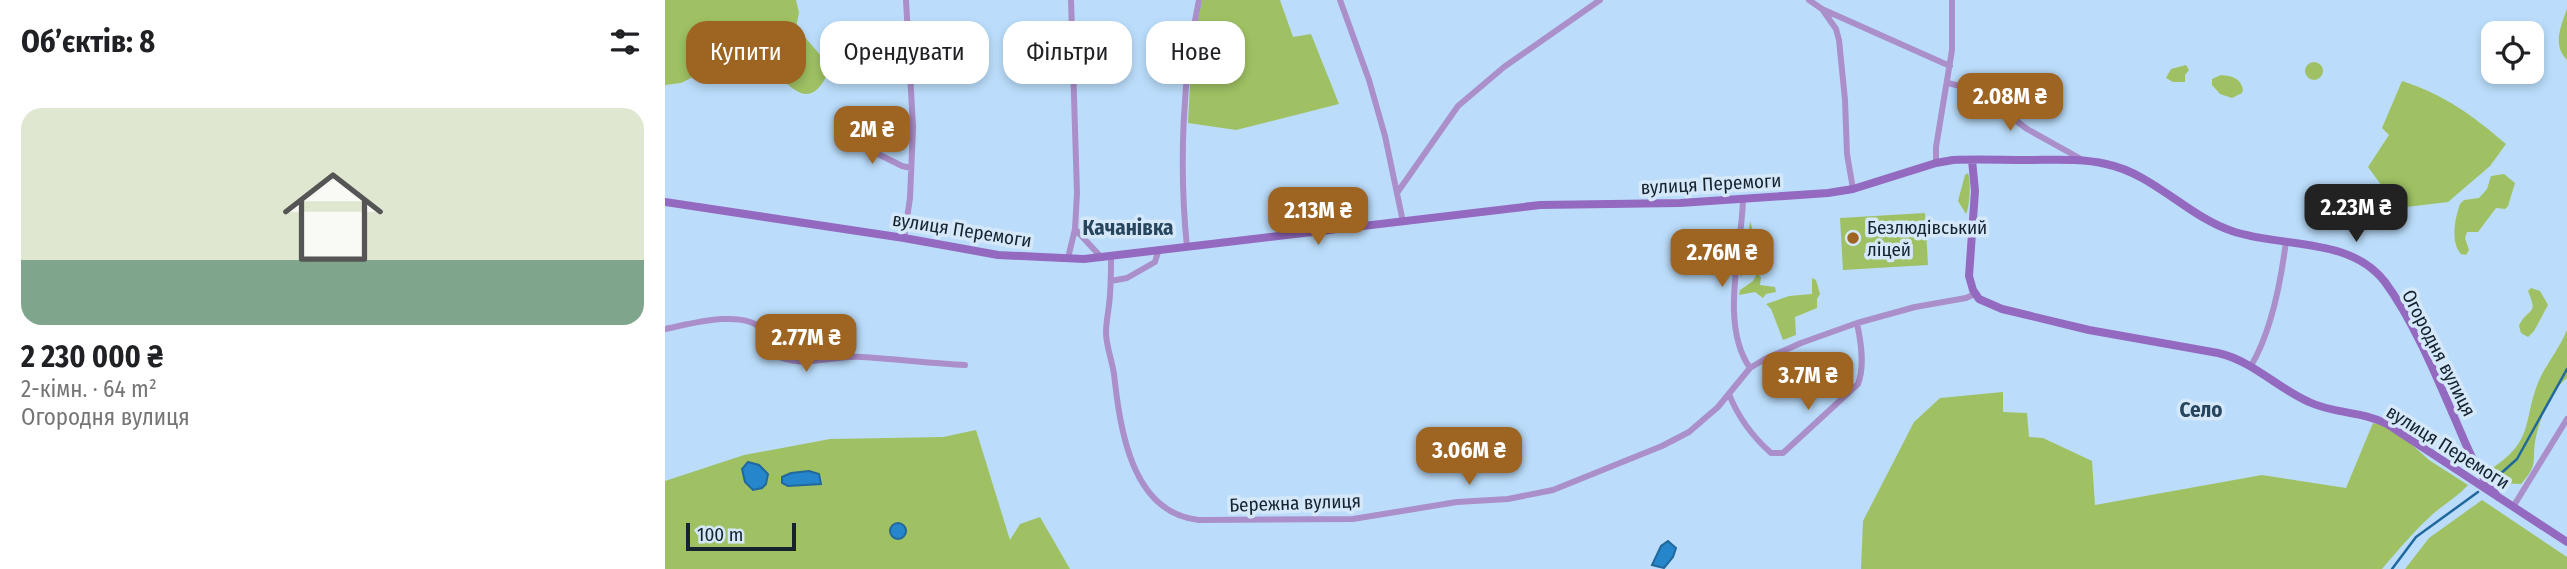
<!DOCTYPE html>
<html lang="uk">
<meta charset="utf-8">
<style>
:root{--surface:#fff;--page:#f2f2f2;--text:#202124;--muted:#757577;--accent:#9d6422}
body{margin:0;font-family:"Fira Sans Condensed",sans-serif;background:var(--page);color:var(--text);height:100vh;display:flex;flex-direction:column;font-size:26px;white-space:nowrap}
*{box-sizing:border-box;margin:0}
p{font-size:23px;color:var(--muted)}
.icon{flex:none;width:38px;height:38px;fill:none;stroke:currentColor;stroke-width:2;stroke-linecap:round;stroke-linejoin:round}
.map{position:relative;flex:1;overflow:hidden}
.details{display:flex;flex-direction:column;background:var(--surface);width:665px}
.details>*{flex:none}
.hud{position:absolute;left:21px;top:21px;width:665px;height:63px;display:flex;gap:14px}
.tools{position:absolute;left:1816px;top:21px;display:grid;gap:14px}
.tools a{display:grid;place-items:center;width:63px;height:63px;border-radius:14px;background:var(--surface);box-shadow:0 4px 10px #0003;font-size:35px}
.scale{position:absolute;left:21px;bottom:18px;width:110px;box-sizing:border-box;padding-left:7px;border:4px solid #16232e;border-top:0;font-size:19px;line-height:24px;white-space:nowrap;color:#16232e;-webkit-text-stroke:5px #d4e8fa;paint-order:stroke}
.price{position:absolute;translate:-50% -60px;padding:0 16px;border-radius:14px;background:var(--accent);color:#fff;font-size:23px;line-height:46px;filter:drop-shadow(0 2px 4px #0008)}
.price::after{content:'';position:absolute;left:50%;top:42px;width:21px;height:16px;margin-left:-10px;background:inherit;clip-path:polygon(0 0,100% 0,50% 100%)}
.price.on{background:#222;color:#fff}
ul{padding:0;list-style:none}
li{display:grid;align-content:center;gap:14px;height:371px;padding:0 21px}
li span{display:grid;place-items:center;height:217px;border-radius:21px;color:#555}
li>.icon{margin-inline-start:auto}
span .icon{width:126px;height:126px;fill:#fffc;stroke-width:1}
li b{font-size:30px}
h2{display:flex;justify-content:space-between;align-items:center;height:84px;padding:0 21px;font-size:30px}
.pill{padding:0 24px;border-radius:21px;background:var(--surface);box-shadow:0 4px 10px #0003;font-size:24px;line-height:63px}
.pill.on{background:var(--accent);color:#fff}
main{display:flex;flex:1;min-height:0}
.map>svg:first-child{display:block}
.green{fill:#9fc163}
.water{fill:#2686cb;stroke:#21689c;stroke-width:2}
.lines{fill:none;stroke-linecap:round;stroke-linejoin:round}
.stream{stroke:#21689c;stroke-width:2.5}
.street{stroke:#ab8fca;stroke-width:6}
.secondary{stroke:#946ac0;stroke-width:8}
.poi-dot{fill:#9d6422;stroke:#d4e8fa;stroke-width:2.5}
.labels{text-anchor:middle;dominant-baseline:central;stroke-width:7;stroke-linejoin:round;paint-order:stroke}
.street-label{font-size:19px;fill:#16232e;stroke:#d4e8fa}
.poi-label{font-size:19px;fill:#16232e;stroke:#d4e8fa;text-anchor:start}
.neighbourhood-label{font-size:21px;font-weight:bold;fill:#28455e;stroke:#d4e8fa}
</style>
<main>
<section class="details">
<h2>Об’єктів: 8<svg class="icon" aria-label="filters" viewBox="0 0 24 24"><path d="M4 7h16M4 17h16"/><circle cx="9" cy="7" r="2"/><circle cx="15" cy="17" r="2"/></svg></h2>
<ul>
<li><span style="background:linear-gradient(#dfe7d0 70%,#7fa58c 0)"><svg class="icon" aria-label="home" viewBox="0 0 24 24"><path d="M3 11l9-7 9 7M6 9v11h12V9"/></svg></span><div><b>2 230 000 ₴</b><p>2-кімн. · 64 m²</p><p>Огородня вулиця</p></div></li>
</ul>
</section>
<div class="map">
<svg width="1902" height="569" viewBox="0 0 1902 569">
<rect width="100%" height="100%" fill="#bbddfb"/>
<!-- green -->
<path class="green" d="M0,0H131L134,13L131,27L163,64C164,73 161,78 156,85C142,103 130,90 117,80C112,77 106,77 101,74C95,70 96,65 89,63L42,70L16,83L0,85Z
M537,0H615L628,37L646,34L674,104L571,130L523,123L527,48Z
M1902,9V60C1887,45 1896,26 1902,9Z
M1640 71a9 9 0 1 1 18 0a9 9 0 1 1-18 0Z
M1521,65L1524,70L1520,75V82H1508L1501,78L1506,69Z
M1556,75C1567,76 1576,78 1578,90L1577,93L1567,98L1555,94L1547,85V79Z
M1737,81C1780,95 1807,115 1841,144L1825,166L1783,202L1733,208L1703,167L1724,135L1717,128Z
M1303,173C1306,182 1305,206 1301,214L1293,201L1300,175Z
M1839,174L1850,183L1843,206L1840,209L1831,208L1813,232H1802L1800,238L1804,250L1801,255L1796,254C1785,242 1790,218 1795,204L1799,200L1814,198L1822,189L1826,176Z
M1260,213L1263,265L1178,270L1175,218Z
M1085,221L1090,237C1081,250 1086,266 1075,278L1079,267Z
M1092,274L1096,277L1095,285L1110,287L1111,292L1101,294L1098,298L1090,292L1074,295L1075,290L1088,281Z
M1147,278L1151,280L1155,294L1152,299V308L1130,317L1131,335L1118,340L1106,309L1101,304L1124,296L1147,294Z
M1866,288L1875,291L1883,305L1869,331L1863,337L1856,333L1854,326C1863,306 1874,317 1863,291Z
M1902,330V378C1886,390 1875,418 1871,437C1866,459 1875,463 1856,484L1831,483L1823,471C1872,440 1856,422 1875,378C1883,362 1895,347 1902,330Z
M1338,392V412L1362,413L1364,437L1378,438L1427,461L1430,505L1597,475L1681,488L1708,423L1727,427L1764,460L1803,485C1793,496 1781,503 1769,513C1750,530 1734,549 1717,569H1196L1198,521L1249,422L1275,398Z
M311,430L345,540L355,524L375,517L405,569H0V481L79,455L165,439L278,437Z
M1817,500L1902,557V569H1740L1764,538Z"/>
<!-- water -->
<path class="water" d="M83,462L94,465L103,474L101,484L97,488L88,490L80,482L77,469Z
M144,471L154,474L156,484L123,486L117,483V477L126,473Z
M225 531a8 8 0 1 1 16 0a8 8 0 1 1-16 0Z
M1003,541L1011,548L1008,557L999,568L987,565L996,546Z"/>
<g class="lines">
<!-- stream -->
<path class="stream" d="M1824,484L1852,459L1902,369
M1727,569L1751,537L1813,492"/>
<!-- street -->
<path class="street" d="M675,0L704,80L720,136L738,222
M1144,0L1157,9L1285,66
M1157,9L1171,29L1174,40L1180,100L1182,154L1188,189
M1283,83L1311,90L1362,129L1416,159
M175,135L237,166L246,168
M1271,163V147L1287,50V0
M732,193L793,106L839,67L935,0
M1078,199C1077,250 1054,324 1085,368
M410,229L437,258
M239,238L245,198L248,127L241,0
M522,247C514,169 517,77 534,0
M446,257C446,273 446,289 444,305C443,314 441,323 441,332C441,346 447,360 449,374C455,428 466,513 534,520L688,519L792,502L843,499L888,490L997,446L1024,432L1053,407L1085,368L1100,359L1136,343L1192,323L1250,307L1301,298L1310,294
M403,258L410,229L412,193L406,0
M446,281L462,278L490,262L493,252
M0,329C25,324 77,309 97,329C103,336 105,345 109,354C134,370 168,355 196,357C230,359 265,363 300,365
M1586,366C1606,332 1616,281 1621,241
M1064,394C1073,417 1088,437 1106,453H1118L1193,384C1200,366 1196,342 1192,323
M1848,507L1902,419"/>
<!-- secondary -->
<path class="secondary" d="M1307,160L1310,191L1304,276L1308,290L1314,299L1337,309L1424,330L1553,353C1588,361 1612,388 1644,402C1669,414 1697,411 1722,424L1902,542
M0,202L239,238L333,255L419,259L875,205L1015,203L1163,193L1188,189L1271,163L1288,160C1312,159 1337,160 1362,160C1389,160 1415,158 1441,164C1489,174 1522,216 1567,231C1615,248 1685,236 1720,282C1748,320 1771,375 1790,419C1804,451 1810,470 1833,497"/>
</g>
<!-- markers -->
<circle class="poi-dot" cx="1188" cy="238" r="7"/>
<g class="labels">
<!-- street labels -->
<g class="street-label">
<text transform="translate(1046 184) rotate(-3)">вулиця Перемоги</text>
<text transform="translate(297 230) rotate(9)">вулиця Перемоги</text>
<text transform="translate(1774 353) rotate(63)">Огородня вулиця</text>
<text transform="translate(1783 447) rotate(32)">вулиця Перемоги</text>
<text transform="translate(630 503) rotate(-2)">Бережна вулиця</text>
</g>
<!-- poi labels -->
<g class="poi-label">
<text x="1202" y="227">Безлюдівський<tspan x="1202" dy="22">ліцей</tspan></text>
</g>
<!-- neighbourhood labels -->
<g class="neighbourhood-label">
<text x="463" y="228">Качанівка</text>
<text x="1536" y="410">Село</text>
</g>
</g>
</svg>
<div class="tools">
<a><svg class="icon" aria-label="locate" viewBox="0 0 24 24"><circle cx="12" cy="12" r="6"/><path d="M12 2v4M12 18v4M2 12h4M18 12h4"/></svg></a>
</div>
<div class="scale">100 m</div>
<b class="price" style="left:1345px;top:133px">2.08M ₴</b>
<b class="price" style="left:207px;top:166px">2M ₴</b>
<b class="price on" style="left:1691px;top:244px">2.23M ₴</b>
<b class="price" style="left:653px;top:247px">2.13M ₴</b>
<b class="price" style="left:1057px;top:289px">2.76M ₴</b>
<b class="price" style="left:141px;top:374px">2.77M ₴</b>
<b class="price" style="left:1143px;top:412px">3.7M ₴</b>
<b class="price" style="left:804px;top:487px">3.06M ₴</b>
<div class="hud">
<a class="pill on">Купити</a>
<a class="pill">Орендувати</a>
<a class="pill">Фільтри</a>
<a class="pill">Нове</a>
</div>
</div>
</main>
